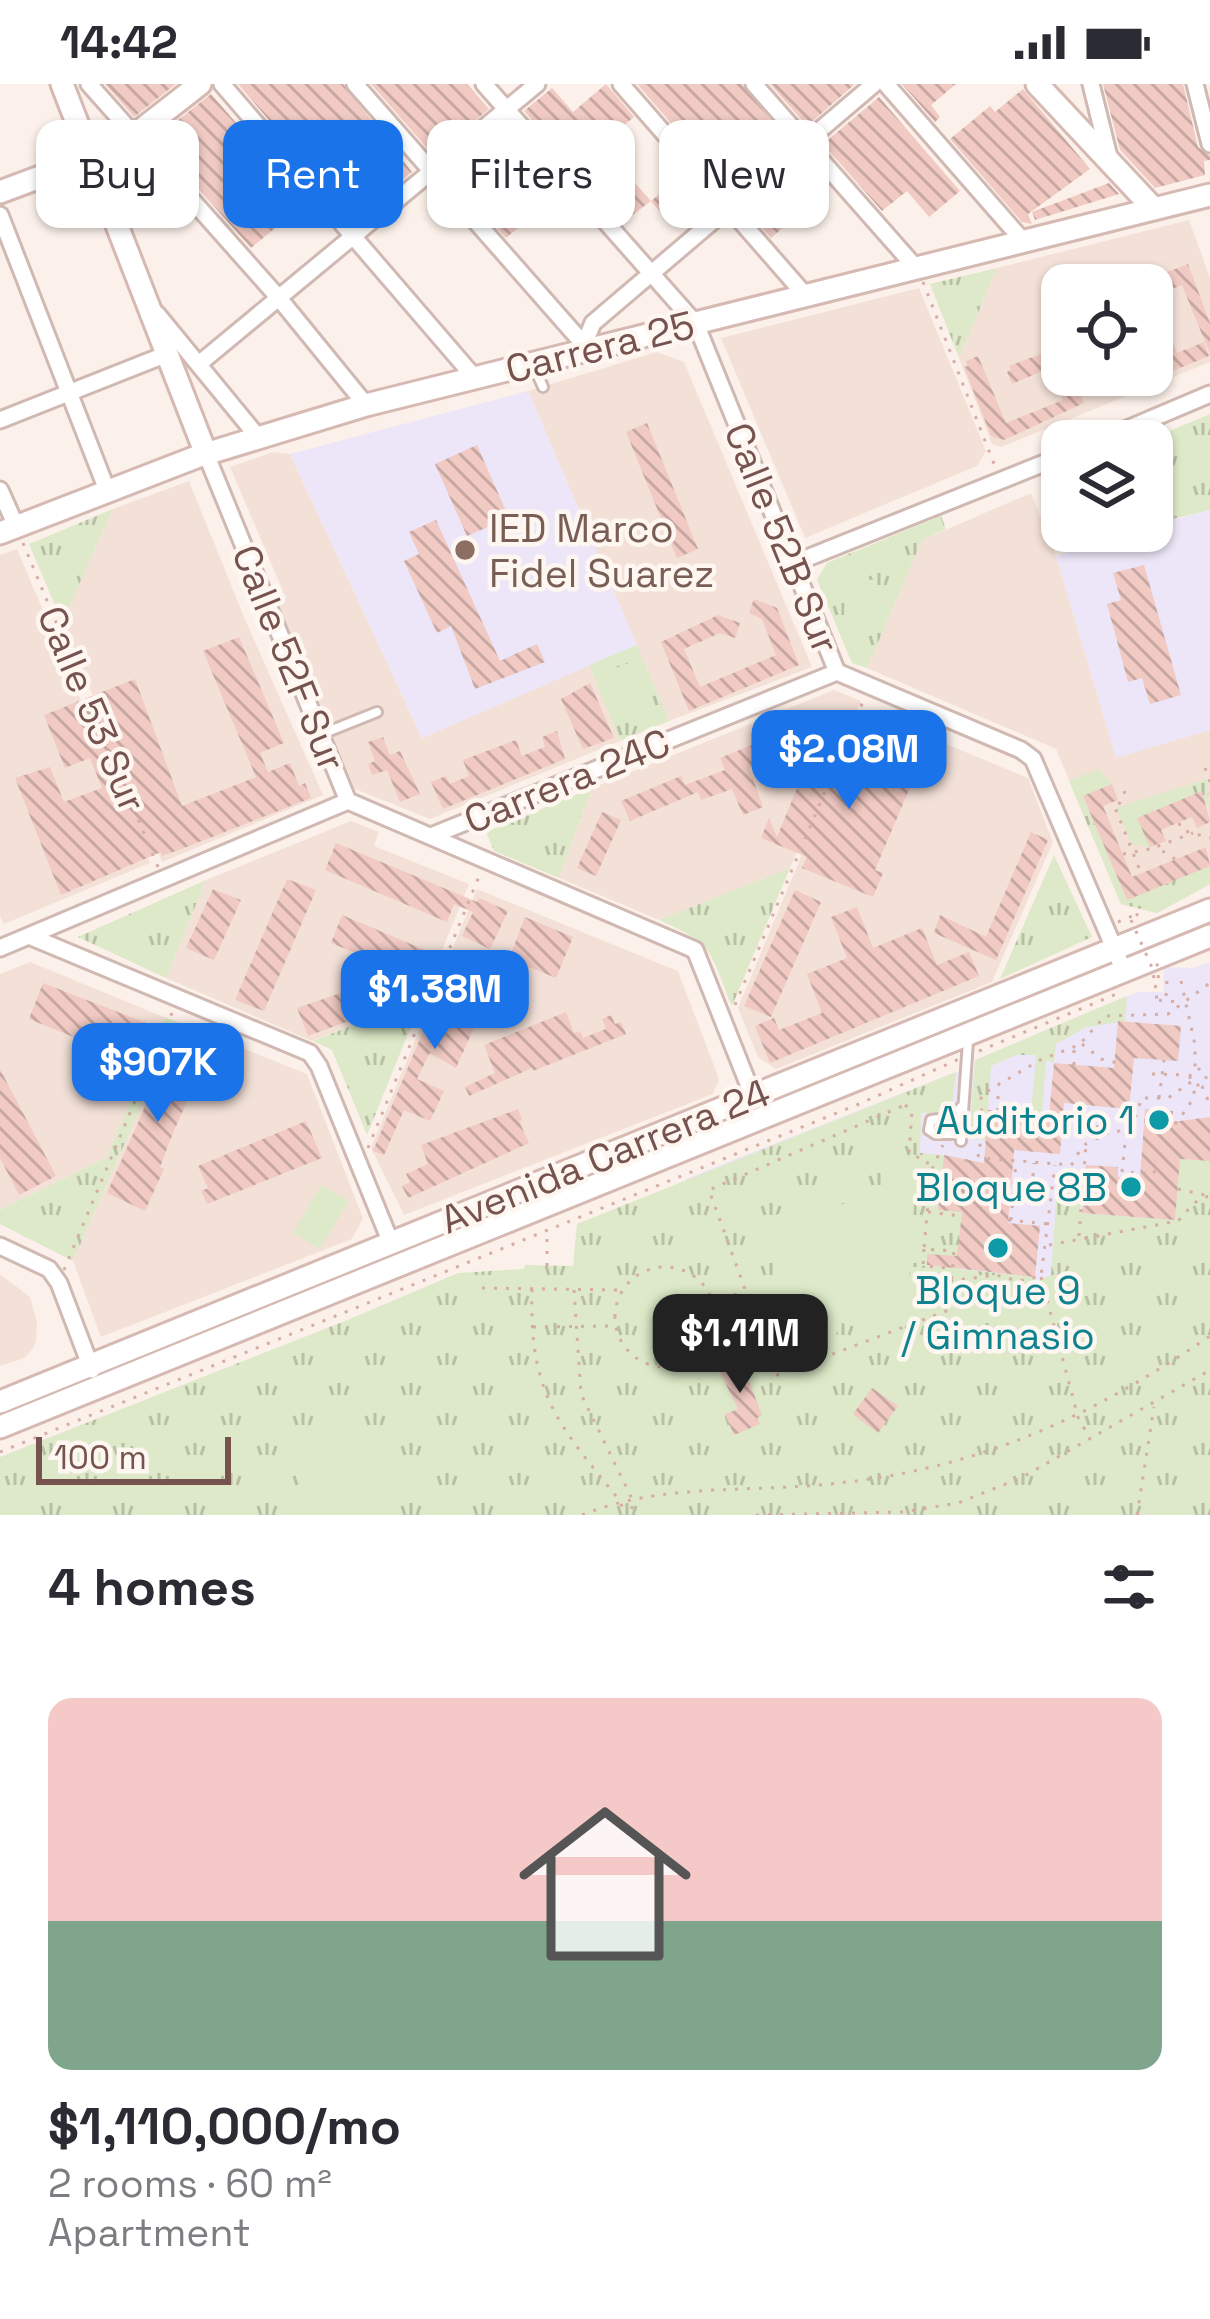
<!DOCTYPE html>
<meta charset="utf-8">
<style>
:root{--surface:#fff;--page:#f2f2f3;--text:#2b2b33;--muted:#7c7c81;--accent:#1a73e8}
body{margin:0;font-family:"Space Grotesk",sans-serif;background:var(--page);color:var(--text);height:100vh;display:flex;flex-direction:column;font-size:45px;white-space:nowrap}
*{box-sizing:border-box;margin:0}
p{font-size:39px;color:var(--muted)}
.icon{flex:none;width:66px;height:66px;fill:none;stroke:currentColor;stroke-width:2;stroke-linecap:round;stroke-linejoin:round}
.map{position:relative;height:1431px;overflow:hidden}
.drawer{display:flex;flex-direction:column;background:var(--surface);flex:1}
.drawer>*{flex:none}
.banner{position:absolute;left:36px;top:36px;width:1140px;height:108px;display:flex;gap:24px}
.controls{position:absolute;left:1041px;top:180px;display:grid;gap:24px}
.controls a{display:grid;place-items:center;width:132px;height:132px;border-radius:24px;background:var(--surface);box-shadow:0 3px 9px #0004;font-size:60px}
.scale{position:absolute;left:36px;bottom:30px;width:195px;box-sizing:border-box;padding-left:12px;border:6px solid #76534e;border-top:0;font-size:33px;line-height:42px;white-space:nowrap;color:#76534e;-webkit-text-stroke:9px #fef6f0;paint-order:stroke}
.price{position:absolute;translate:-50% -102px;padding:0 27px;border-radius:24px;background:var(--accent);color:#fff;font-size:39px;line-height:78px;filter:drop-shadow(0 3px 6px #0008)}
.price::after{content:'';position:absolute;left:50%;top:72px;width:36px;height:27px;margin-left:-18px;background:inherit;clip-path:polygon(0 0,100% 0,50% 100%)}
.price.selected{background:#222;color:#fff}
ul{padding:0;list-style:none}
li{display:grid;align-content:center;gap:24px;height:636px;padding:0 48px}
li span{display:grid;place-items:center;height:372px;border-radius:24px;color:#555}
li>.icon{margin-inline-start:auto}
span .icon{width:216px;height:216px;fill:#fffc;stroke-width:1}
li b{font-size:51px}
h2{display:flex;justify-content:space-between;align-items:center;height:144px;padding:0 48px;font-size:51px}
.chip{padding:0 42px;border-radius:24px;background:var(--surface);box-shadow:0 3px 9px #0004;font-size:42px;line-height:108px}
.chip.selected{background:var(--accent);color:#fff}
.status{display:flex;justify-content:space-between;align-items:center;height:84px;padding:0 60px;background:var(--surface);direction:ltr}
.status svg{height:33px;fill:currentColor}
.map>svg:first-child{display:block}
.residential{fill:#f3e1d8;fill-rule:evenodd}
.education{fill:#ede6f8}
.grass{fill:url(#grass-tufts)}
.pitch{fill:#dde9c8}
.building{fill:url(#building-back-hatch)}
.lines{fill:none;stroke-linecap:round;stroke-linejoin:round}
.lane-casing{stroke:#d0b9b2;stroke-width:14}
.street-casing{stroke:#d0b9b2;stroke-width:21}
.secondary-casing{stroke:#d5b9b2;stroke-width:27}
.path{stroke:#d5ada5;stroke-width:3;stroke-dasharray:3 9;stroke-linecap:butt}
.lane{stroke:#fff;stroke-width:8}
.street{stroke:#fff;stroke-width:15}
.secondary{stroke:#fff;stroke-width:21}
.path-bridge{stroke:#d5ada5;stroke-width:3;stroke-dasharray:3 9;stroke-linecap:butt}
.education-dot{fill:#8d6e63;stroke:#fef6f0;stroke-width:4.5}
.culture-dot{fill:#0f9aa8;stroke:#fef6f0;stroke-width:4.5}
.labels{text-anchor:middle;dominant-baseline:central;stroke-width:9;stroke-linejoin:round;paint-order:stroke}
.street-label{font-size:39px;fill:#76534e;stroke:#fef6f0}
.education-label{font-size:39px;fill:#785e54;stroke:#fef6f0;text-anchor:start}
.culture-label{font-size:39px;fill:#0d838f;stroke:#fef6f0;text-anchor:end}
</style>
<div class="status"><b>14:42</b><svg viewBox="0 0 49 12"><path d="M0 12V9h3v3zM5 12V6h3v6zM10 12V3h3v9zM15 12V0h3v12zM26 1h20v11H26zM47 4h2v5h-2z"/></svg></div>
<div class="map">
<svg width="1210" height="1431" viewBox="0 0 1210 1431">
<defs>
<pattern id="grass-tufts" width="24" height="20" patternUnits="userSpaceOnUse" patternTransform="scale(3)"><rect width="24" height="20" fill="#dde9c8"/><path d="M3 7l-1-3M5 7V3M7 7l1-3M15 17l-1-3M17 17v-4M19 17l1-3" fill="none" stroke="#b8bfa5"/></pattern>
<pattern id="building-back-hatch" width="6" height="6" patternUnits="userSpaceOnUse" patternTransform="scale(3)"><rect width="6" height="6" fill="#f0cac3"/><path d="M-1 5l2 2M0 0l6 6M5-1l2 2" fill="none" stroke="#c7a7a1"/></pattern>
</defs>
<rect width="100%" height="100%" fill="#fcf1ea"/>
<!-- residential -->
<path class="residential" d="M1189,136L1210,194V278L1001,363L992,360L959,274L997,184ZM1062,201H1152V291H1062Z
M919,204L986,367L977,382L805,454L721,254Z
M657,268L684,278L812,583L669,637L528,307Z
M273,368L290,370L422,654L589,581L620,657L430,735L355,705L278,518L286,514L230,383Z
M189,397L244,533L323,711L162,778L62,538L113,425Z
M1031,409L1056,472L1116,673L1210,646V800L1157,829L1121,820L1056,665L867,584L922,456Z
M17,465L150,779L4,840L0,832V471Z
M834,606L861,617L790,784L659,836L559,794L592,704Z
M876,631L1028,694L1053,758L992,898L776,985L758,973L738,924L859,633Z
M351,737L379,748L374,762L469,800L423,913L312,957L166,894L206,796Z
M477,805L678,887L719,995L713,1010L404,1131L371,1064Z
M30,878L164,933L107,1073L0,1126V890Z
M178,938L307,990L363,1134L352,1155L101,1253L73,1177Z
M0,1190L30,1213L37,1238L36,1258L31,1267L24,1274L0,1282Z"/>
<!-- education -->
<path class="education" d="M528,307L637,561L422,654L290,370Z
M1210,426V646L1116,674L1056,472L1134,447H1152V441Z
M1210,878V1127L769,1306L685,1095L956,988H974L975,976L1137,908H1163L1164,883L1193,884Z"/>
<!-- grass -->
<path class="grass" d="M997,184L959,274L930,200Z
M1210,330V426L1168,436L1152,395V357H1146Z
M113,425L62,538L29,460Z
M941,432L946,445L922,456L867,584L852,579L817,496L827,479Z
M637,561L669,637L620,657L589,581Z
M1099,685L1112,700L1083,713L1127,816L1210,782V800L1157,829L1121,820L1069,697Z
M1207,695L1210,727L1201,707L1138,734L1150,763L1132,760L1116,724Z
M592,704L559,794L494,767L486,748Z
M1054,771L1092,853L1000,895Z
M790,784L732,922C709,867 716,861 659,836Z
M206,796L166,894L78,853Z
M1127,912L1125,937L1087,943L1056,960L1054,979L1046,976L1042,1031L1031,1030L1036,971H1016L991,982L986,1056L969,1054L975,976Z
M423,913L367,1051L332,966L313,957Z
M164,933L178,938L73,1177L0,1140V1126L107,1073Z
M956,988L952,1024L945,1028L921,1029L920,1069L944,1071L938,1125L962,1128L957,1185L1035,1193L1036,1197L1051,1191L1058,1089L1082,1091L1080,1129L1175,1136L1180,1075L1210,1077V1431H0V1373L345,1237L458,1189L524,1185L525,1181L573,1182L577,1140Z"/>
<!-- pitch -->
<path class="pitch" d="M846,495L876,496L873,548L843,546Z
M636,576L655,626L629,636L609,587Z
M885,1088L916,1090L907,1224L875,1222L874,1241L838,1239L836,1255L805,1253L803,1271L768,1268L777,1130L809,1132L810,1117L845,1120L846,1104L883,1106Z
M321,1101L349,1117L320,1165L293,1149Z
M913,1183L944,1185L940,1236L909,1233Z
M645,1195H685V1274L646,1275Z
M393,1355L395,1431H299L298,1356Z"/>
<!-- building -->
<path class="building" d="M105,0H176L134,33Z
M238,0H343L412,88L354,136Z
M371,0H467L489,25L433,71Z
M606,0L634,33L618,46L626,55L611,68L607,63L587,80L602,97L619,81L651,117L622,139L524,27L552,4L573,28Z
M637,0H742L788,57L730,107Z
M770,0H855L807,42Z
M902,0H956L931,21L940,33L935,38Z
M1103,0H1183L1198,63L1210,72V76L1204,77L1205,91L1155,104L1120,66Z
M1023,5L1090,85L1028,130L1032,140L1022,138L950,55L990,22L995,28Z
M211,10L306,119L251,164L154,55Z
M879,13L960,107L929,133L907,107L882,127L823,60Z
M504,42L556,100L526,125L532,132L506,154L449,89Z
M135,70L163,101L128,128L111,83Z
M805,76L829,104L771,154L746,125Z
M684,90L700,109L667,136L651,117Z
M1109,99L1119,110L1035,136L1032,128Z
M1188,180L1210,239V270L1182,201L1154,212L1177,269L1204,258L1209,272L1122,308L1119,302L1111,305L1105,291H1152V279L1162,275L1152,251V194Z
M1062,262V291H1070L1076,298L1084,319L1004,356L991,352L964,283L968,282L966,277L978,272L1006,339L1063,316L1050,284L1012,300L1007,288L1011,286L1009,282Z
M647,339L698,465L677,474L626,348Z
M477,361L509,434L467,452L435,380Z
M1059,404L1062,447H1088L1062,458V462L1041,411Z
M436,436L500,577L537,560L545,578L475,605L451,542L437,549L404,477L419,470L409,448Z
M1144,481L1181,611L1150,620L1142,594L1128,598L1107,520L1121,516L1113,489Z
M754,515L777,524L799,581L689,627L661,558L718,531L740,539L735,554L720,549L684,565L700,603L776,571L762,535L749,529Z
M239,553L284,659L260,669L268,688L290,679L299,702L305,699L311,714L184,764L162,772L161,768L61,811L15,694L50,683L64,718L102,704L90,674L65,684L44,631L135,595L182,722L256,693L203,567Z
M590,599L614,654L583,665L561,615Z
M837,626L845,645L749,684L763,723L743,731L732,705L701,716L698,708L630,737L621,717L681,692L685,701L725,686L720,674Z
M892,646L928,661L875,786L883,789L873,813L802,784L807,773L761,754L769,734L777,753L811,670L845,684L853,666L879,677Z
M557,647L565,675L443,725L431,698L446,692L450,700L469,692L463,676L516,656L522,672L545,663L542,653Z
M383,653L390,671L400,667L420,710L400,718L387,686L372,691L368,680L375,677L368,658Z
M1112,700L1118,716L1103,722L1132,793L1206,763L1210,782L1127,816L1083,712Z
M1202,707L1210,738L1197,744L1192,733L1175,740L1161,746L1166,757L1150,763L1137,734Z
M602,728L621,736L596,792L577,784Z
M1031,748L1048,756L996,876L934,849L940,831L986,853Z
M336,759L477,818L479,814L508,827L490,865L462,852L473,828L454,820L447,838L325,786Z
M287,795L316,806L264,927L235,916Z
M213,805L241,816L214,876L186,864Z
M795,806L821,818L771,933L744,922Z
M857,823L873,864L922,844L937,881L969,868L979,892L770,979L755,942L774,934L779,946L822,929L807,890L847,874L831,833Z
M342,831L432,869L421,896L331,859Z
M525,833L573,853L556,894L529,883L516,919L495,911Z
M454,873L467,878L456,907L485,919L456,984L430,969L428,972L417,995L444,1007L430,1037L404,1026L384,1071L373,1067Z
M43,899L154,942L135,978L29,935Z
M358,903L368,930L308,952L297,924Z
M566,928L574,949L580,947L583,954L606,945L602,935L611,931L615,940L621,938L626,950L533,987L532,984L469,1012L465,1003L495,989L484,961Z
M1118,937L1181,942L1178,977L1134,974L1129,1025L1064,1019L1060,1070L1014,1066L1008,1139L1040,1142L1035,1193L927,1181V1170L957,1172L962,1128L938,1126L944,1071L984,1079L988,1026L1049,1031L1054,979L1114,984Z
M176,952L210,965L173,1049L160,1083L164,1085L145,1127L107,1109Z
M0,985L56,1092L19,1111L0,1074Z
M518,1025L522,1036L519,1037L529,1059L408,1114L402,1102L410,1098L406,1090L428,1080L421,1061Z
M1145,1025L1173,1027L1172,1038L1210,1033V1077L1180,1075L1175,1136L1082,1129L1086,1081L1118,1083V1093L1140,1095Z
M306,1037L322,1074L207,1120L201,1107L208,1104L198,1082Z
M739,1271L762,1331L757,1334L760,1340L734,1351L725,1330L738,1325L717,1282Z
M872,1304L898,1322L878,1349L853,1330Z"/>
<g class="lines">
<!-- lane casing -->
<g class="lane-casing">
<path id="lane" d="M533,281L543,303
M322,650L377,628
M961,1023L954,1033L931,1036L929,1046L935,1050H961
M961,1057L968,957"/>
</g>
<!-- street casing -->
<g class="street-casing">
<path id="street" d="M89,0L278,213L366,321
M222,0L475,294
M355,0L587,264
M484,0L696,240L837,588L1021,666L1033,675L1124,887
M621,0L806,212
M754,0L917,185
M886,0L1024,158
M1091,0L1109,73
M1195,0L1210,60
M0,131L107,406
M157,230L258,353
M584,260L593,239L874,0
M200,279L537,0
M0,336L167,270
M1099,357L1210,310
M206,370L348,717L695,866L753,1012
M0,406L16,442
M792,480L1062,372
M431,752L837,588
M29,852L310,969L319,982L391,1159
M0,864L348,717
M0,1162L49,1185L59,1199L92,1286"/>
</g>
<!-- secondary casing -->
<g class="secondary-casing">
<path id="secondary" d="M62,0L206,370
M1037,0L1154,125
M0,108L118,64L200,0
M0,449L199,372L366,321L1210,111
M0,1318L1210,826
M0,1343L1210,852"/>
</g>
<!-- path -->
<path class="path" d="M923,198L996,385
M23,459L158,783
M1205,684L1210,698
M1125,707L1120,719L1114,721L1141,789
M1179,739L1182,746L1210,754
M1123,770L1155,764
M1175,775L1156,763L1193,749
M1118,838L1139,829L1131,836
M1167,897L1166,913H1154V916L1181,918
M1181,897L1195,961V985
M735,921L864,615
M1082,960L1101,975L1122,980
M979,967L1119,909
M1074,981V965
M1190 993a8 8 0 1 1 16 0a8 8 0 1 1-16 0Z
M1152,990L1188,991
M1191,998L1168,1014H1141C1132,1065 1105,1036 1082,1064C1077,1069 1076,1076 1071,1081L980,1074L976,1068L983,1056L981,1011L1040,976L1079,961L1105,932L1168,930L1210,899
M1202,1002L1210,1021
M1159,1014L1164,976
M905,1021L912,1027L909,1070L926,1076L931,1086L924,1165L954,1167L949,1226L777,1291L769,1285L762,1252L709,1106Z
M998,1027V1005
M1175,1040L1189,1022L1196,1003
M1126,1049L1122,1088L1154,1090L1156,1077
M1097,1056L1099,1022
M368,1064L480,790
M966,1078L967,1067
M932,1085L943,1061
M1032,1104L1034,1079
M1029,1105H1034L1035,1110L1030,1111Z
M1178,1105L1205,1111
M1069,1118L1071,1082
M928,1128L961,1132
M1008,1136L1048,1140
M1011,1136L1016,1078
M1079,1152L1086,1060
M1049,1161L1178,1137L1194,1119L1210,1111
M924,1165L923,1182L950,1184
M547,1182V1147
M615 1233a50 50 0 1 1 100 0a50 50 0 1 1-100 0Z
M64,1186L172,929
M1041,1193L1078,1333L1090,1355
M950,1197L996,1191L1019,1197L1041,1192L1055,1081
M482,1204L620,1206
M532,1205C529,1310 557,1339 620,1417L625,1431
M574,1206L581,1310L632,1415V1431
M533,1243L614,1242
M0,1368L859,1020L959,975
M582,1431C659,1400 738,1408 819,1401C971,1388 1085,1337 1210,1252
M756,1431L902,1428L958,1419L1021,1394L1210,1286
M1137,1431L1154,1323"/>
<!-- lane -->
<use href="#lane" class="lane"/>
<!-- street -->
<use href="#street" class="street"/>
<!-- secondary -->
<use href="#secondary" class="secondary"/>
<!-- path-bridge -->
<path class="path-bridge" d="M1131,836L1154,888L1153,902L1157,903L1159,887L1155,874"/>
</g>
<!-- markers -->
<circle class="education-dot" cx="465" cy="466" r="12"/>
<g class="culture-dot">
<circle cx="1159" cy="1036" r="12"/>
<circle cx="1131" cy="1103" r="12"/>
<circle cx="998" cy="1164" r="12"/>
</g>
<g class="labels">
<!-- street labels -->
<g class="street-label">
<text transform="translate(600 263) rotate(-14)">Carrera 25</text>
<text transform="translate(782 454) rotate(68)">Calle 52B Sur</text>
<text transform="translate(289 574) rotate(68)">Calle 52F Sur</text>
<text transform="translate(92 625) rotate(67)">Calle 53 Sur</text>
<text transform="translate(567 697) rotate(-22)">Carrera 24C</text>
<text transform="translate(605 1072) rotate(-22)">Avenida Carrera 24</text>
</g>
<!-- education labels -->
<g class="education-label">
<text x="489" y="444">IED Marco<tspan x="489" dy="45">Fidel Suarez</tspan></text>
</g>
<!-- culture labels -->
<g class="culture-label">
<text x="1135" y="1036">Auditorio 1</text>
<text x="1107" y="1103">Bloque 8B</text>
<text x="998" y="1206" text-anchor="middle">Bloque 9<tspan x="998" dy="45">/ Gimnasio</tspan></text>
</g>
</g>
</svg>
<div class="controls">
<a><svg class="icon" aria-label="locate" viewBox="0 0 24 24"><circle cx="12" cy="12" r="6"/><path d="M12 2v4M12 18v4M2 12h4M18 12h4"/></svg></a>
<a><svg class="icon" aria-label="layers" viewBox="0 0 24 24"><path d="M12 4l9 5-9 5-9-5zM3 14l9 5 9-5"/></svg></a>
</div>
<div class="scale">100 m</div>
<b class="price" style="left:849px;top:728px">$2.08M</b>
<b class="price" style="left:435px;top:968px">$1.38M</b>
<b class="price" style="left:158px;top:1041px">$907K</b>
<b class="price selected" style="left:740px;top:1312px">$1.11M</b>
<div class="banner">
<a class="chip">Buy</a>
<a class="chip selected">Rent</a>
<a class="chip">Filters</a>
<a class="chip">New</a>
</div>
</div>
<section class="drawer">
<h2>4 homes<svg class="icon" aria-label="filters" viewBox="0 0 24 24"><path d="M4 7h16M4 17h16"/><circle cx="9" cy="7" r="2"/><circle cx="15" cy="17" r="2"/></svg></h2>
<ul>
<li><span style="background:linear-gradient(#f6c9c9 60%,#7fa58c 0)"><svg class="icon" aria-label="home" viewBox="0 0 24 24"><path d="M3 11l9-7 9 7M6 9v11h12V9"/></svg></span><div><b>$1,110,000/mo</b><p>2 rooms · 60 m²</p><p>Apartment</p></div></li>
</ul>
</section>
